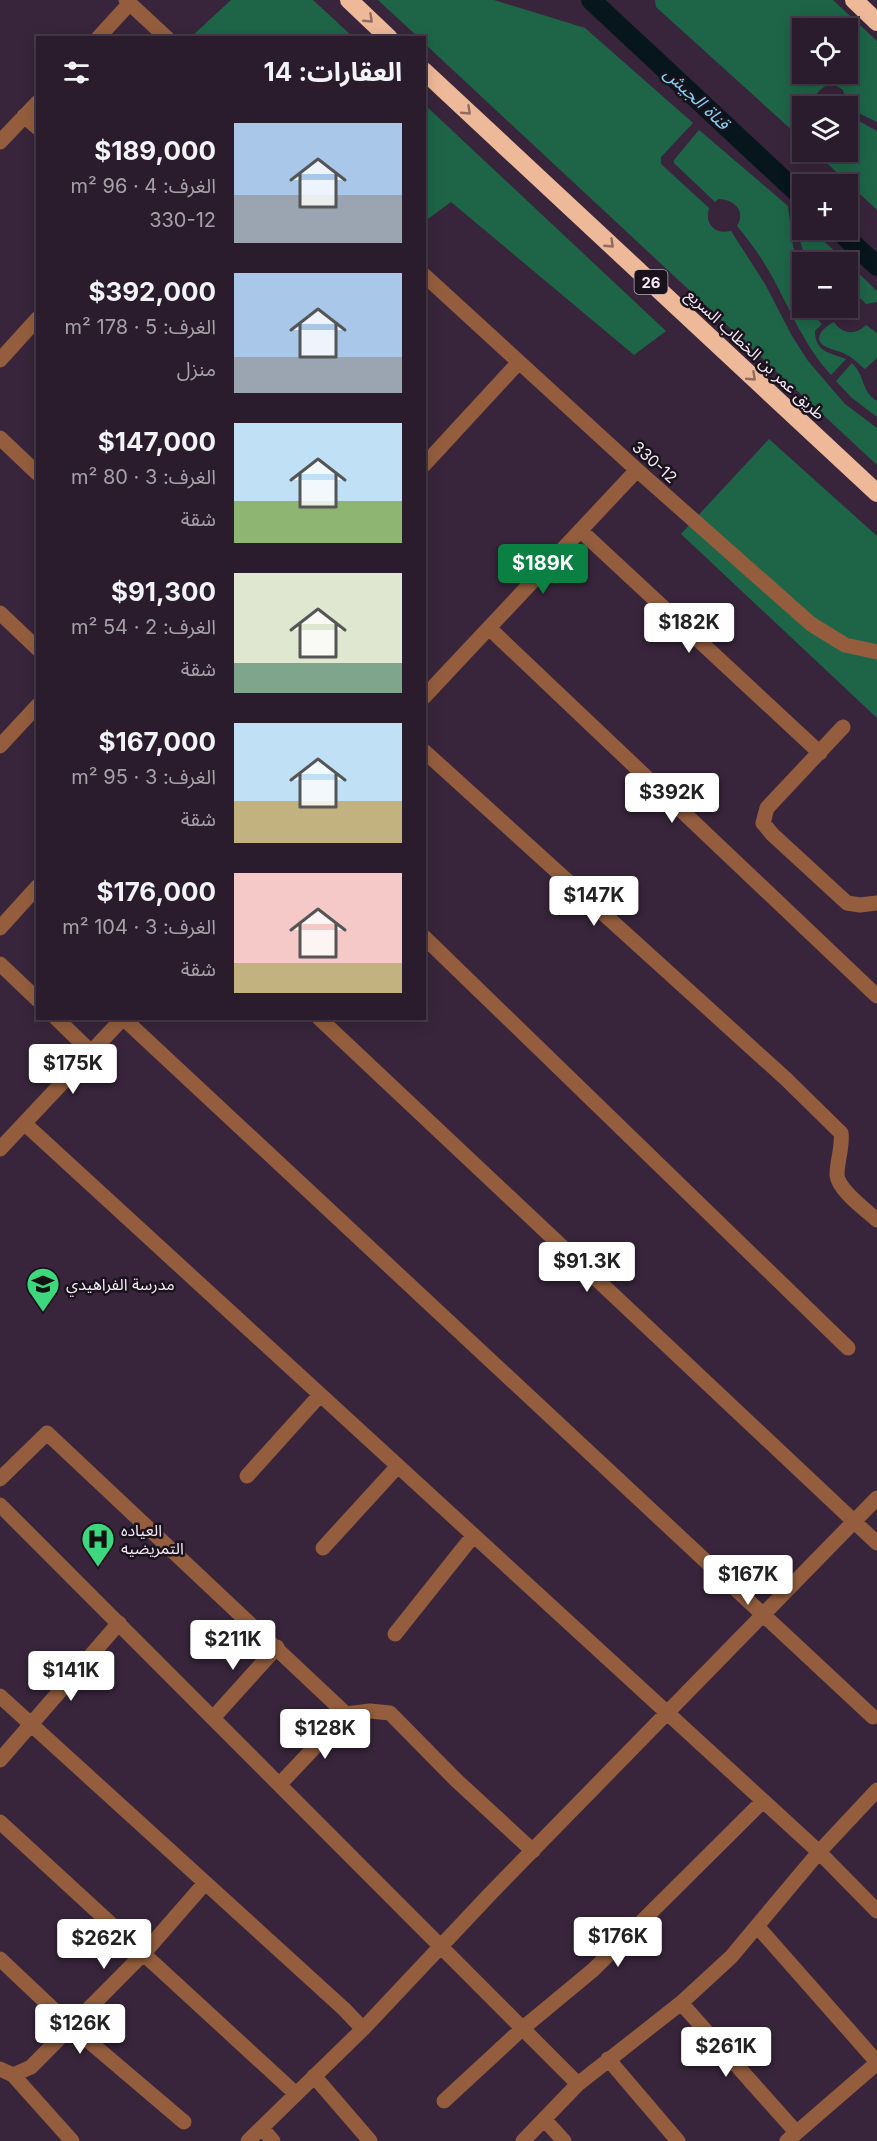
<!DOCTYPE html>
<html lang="ar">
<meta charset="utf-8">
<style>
:root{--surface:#2a1c2c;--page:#362938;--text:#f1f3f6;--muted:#a5a1a9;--line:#463a48;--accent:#0b8043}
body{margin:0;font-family:Inter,"Noto Sans Arabic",sans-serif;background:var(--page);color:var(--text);direction:rtl;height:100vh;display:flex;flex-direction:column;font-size:22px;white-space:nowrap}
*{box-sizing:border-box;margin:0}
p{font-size:20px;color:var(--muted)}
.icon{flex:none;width:33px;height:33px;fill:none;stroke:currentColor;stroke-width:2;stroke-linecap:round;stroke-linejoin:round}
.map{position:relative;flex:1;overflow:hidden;direction:ltr}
.panel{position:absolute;left:36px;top:36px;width:390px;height:984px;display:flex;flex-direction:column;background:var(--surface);border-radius:0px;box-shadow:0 3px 15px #0003,0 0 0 2px var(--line);direction:rtl}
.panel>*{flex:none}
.controls{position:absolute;left:792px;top:18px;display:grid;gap:12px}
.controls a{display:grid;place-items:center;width:66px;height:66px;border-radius:0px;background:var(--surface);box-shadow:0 3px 15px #0003,0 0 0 2px var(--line);font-size:30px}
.price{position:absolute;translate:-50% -51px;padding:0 14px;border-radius:6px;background:#fff;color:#222;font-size:20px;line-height:39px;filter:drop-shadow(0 2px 3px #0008)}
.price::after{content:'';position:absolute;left:50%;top:36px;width:18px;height:14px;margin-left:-9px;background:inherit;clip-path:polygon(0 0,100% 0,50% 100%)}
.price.selected{background:var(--accent);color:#fff}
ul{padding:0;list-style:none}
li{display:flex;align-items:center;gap:18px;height:150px;padding:0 24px}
li span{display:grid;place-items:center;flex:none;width:168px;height:120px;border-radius:0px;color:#555}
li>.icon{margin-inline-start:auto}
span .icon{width:72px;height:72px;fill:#fffc;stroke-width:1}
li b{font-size:26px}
h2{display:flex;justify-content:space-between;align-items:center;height:72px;padding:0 24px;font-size:26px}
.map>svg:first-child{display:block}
.green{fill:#1e6548;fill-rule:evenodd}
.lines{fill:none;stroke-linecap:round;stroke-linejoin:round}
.canal{stroke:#07161d;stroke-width:20}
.minor{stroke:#945e3e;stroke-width:15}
.highway{stroke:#eeb999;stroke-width:18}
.oneway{stroke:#8f6e61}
.labels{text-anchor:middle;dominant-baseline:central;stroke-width:5;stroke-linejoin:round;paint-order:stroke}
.shield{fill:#1a121c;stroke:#b4a8b6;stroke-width:1.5}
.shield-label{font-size:15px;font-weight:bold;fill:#f6e9f8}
.street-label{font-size:16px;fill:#f6e9f8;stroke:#1a121c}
.poi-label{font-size:16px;fill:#f6e9f8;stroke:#1a121c;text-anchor:start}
.water-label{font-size:18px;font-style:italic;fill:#81d3f6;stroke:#1a121c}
</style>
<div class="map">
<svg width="877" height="2141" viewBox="0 0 877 2141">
<rect width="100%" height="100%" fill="#38253b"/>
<!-- green -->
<path class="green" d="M231,0H313L353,37H191Z
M378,0H494L585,28L693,123L661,157V164L709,208C704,224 715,235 731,231L765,284L792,336L808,361L845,404L877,428V465L425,44L424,38L418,37Z
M655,0H833L877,41V122L848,108L843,90C831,81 822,85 815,97L818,106H802V125L794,132L656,7ZM802,28H848V74H802Z
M424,105H425L666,331L634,355L451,202L425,221Z
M848,115L877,131V210L815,152H848Z
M699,130L788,206L793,246L802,274V308H816V318L822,324L815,331C815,352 830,353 846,359L831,375C805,346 792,314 774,280C764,261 751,243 737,226C746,211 735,200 719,199L715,202L674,163V160Z
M797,216L802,221V230H811L847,262H807L801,244Z
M848,263L877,291V302L866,304C861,298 856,295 848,295Z
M834,322C842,334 855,336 866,325L877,333V358L865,369C859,365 854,358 847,355C841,351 835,351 829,348C810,341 822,328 834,322Z
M852,363C866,377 861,392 877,401V417L852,398L836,381Z
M769,439L877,536V718L681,534Z"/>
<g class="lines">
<!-- canal -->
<path class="canal" d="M591,0L802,197
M838,230L877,266"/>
<!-- minor -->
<path class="minor" d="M126,0L167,38
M98,38L130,3
M24,116L38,128
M0,142L38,102
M424,275L637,470L811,624L845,645L877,652
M0,360L38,318
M0,438L38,474
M424,465L519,362
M581,531L820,753
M0,613L38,649
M489,628L877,996
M424,697L637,470
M843,727L767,808L763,823L772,834L847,903L860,905L877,903
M0,746L38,705
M424,751L786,1079L841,1133C843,1147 837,1160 837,1175C838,1190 866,1210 877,1220
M0,928L38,886
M424,937L848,1348
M0,964L38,1000
M56,1018L91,1052
M123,1018L873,1717
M319,1018L877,1543
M24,1123L819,1852L877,1911
M0,1149L123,1018
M247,1476L320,1395
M0,1479L47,1433L346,1714
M0,1505L578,2084
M323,1548L397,1467
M395,1634L473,1536
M0,1696L344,2009L363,2029L491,1893L877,1498
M213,1718L277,1647
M0,1760L119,1623
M280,1784L346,1714L370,1711L390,1713L456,1780L533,1851
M0,1822L296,2094
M757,1926L877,2062
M0,1959L71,2026L184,2122
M681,2003L796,2132
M608,2059L678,2141
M0,2069L13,2075L31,2067L144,1953L205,1883
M13,2075L72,2141
M314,2076L370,2141
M444,2101L523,2028L593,1970L762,1802
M544,2119L564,2141
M262,2128L273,2141
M248,2141L363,2029
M523,2141L578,2084L681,2003L731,1957L819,1852L877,1790
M787,2141L877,2063"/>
<!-- highway -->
<path class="highway" d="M349,0L389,38
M854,0L877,22
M424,71L877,493"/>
</g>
<!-- one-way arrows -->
<defs><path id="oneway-chevron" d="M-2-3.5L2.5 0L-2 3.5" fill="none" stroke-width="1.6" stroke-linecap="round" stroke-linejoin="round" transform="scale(1.5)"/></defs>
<g class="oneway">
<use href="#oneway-chevron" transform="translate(369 19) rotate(43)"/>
<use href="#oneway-chevron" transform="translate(467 111) rotate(43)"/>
<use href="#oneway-chevron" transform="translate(610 244) rotate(43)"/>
<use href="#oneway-chevron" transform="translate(752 377) rotate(43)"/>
</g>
<!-- icons -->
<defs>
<g id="school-pin" transform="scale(1.725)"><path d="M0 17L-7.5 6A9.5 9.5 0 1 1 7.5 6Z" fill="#3dd77e" stroke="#1a121c"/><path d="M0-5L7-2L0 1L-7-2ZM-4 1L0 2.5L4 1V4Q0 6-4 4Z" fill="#111"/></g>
<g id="hospital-pin" transform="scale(1.725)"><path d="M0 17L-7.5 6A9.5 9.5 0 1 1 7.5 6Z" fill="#3dd77e" stroke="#1a121c"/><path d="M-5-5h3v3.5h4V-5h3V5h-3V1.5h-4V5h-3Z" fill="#111"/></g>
</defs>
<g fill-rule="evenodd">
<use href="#school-pin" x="43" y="1284"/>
<use href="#hospital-pin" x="98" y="1539"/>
</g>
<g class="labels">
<!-- shield labels -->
<rect class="shield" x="634.5" y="270" width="33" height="24" rx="4.5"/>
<g class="shield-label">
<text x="651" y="282">26</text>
</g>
<!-- street labels -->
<g class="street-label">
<text transform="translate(756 354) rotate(43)">طريق عمر بن الخطاب السريع</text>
<text transform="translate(655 462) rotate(42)">330-12</text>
</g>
<!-- poi labels -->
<g class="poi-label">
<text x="66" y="1284">مدرسة الفراهيدي</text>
<text x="121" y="1530">العياده<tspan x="121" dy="18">التمريضيه</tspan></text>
</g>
<!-- water labels -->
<g class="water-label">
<text transform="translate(697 98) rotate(43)">قناة الجيش</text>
</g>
</g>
</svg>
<div class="controls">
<a><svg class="icon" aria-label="locate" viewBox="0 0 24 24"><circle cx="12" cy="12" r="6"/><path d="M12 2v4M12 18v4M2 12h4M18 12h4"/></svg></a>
<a><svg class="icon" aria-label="layers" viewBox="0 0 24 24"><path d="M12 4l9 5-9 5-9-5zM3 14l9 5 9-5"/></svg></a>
<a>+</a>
<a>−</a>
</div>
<b class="price selected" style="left:543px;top:595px">$189K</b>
<b class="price" style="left:689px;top:654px">$182K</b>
<b class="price" style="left:672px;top:824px">$392K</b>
<b class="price" style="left:594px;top:927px">$147K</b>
<b class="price" style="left:73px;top:1095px">$175K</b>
<b class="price" style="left:587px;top:1293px">$91.3K</b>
<b class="price" style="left:748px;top:1606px">$167K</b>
<b class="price" style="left:233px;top:1671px">$211K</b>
<b class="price" style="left:71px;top:1702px">$141K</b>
<b class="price" style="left:325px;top:1760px">$128K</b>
<b class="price" style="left:618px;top:1968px">$176K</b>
<b class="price" style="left:104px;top:1970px">$262K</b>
<b class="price" style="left:80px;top:2055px">$126K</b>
<b class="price" style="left:726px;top:2078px">$261K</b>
<section class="panel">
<h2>العقارات: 14<svg class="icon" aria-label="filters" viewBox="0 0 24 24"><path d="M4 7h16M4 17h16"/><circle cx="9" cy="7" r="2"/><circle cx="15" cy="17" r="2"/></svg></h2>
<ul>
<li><span style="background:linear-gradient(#a9c7e8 60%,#9aa5b1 0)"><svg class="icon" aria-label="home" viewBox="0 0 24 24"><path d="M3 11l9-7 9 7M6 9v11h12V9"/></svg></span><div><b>$189,000</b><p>الغرف: 4 · 96 m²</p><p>330-12</p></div></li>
<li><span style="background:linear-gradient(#a9c7e8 70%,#9aa5b1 0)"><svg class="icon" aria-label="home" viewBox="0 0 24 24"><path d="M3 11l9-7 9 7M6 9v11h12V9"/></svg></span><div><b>$392,000</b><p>الغرف: 5 · 178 m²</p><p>منزل</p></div></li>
<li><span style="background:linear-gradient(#bfe0f5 65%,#8fb573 0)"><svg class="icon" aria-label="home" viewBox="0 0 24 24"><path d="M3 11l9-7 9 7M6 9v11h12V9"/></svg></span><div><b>$147,000</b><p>الغرف: 3 · 80 m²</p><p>شقة</p></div></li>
<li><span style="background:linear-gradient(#dfe7d0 75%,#7fa58c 0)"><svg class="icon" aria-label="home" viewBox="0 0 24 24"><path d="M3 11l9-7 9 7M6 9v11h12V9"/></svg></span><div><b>$91,300</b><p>الغرف: 2 · 54 m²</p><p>شقة</p></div></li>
<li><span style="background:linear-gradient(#bfe0f5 65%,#c2b280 0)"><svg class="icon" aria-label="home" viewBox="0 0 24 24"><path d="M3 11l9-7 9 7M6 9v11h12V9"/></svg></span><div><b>$167,000</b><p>الغرف: 3 · 95 m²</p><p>شقة</p></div></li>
<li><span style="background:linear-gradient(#f6c9c9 75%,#c2b280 0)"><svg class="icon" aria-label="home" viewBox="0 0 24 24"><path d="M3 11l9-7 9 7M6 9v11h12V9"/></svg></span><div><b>$176,000</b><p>الغرف: 3 · 104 m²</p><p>شقة</p></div></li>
</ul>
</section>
</div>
